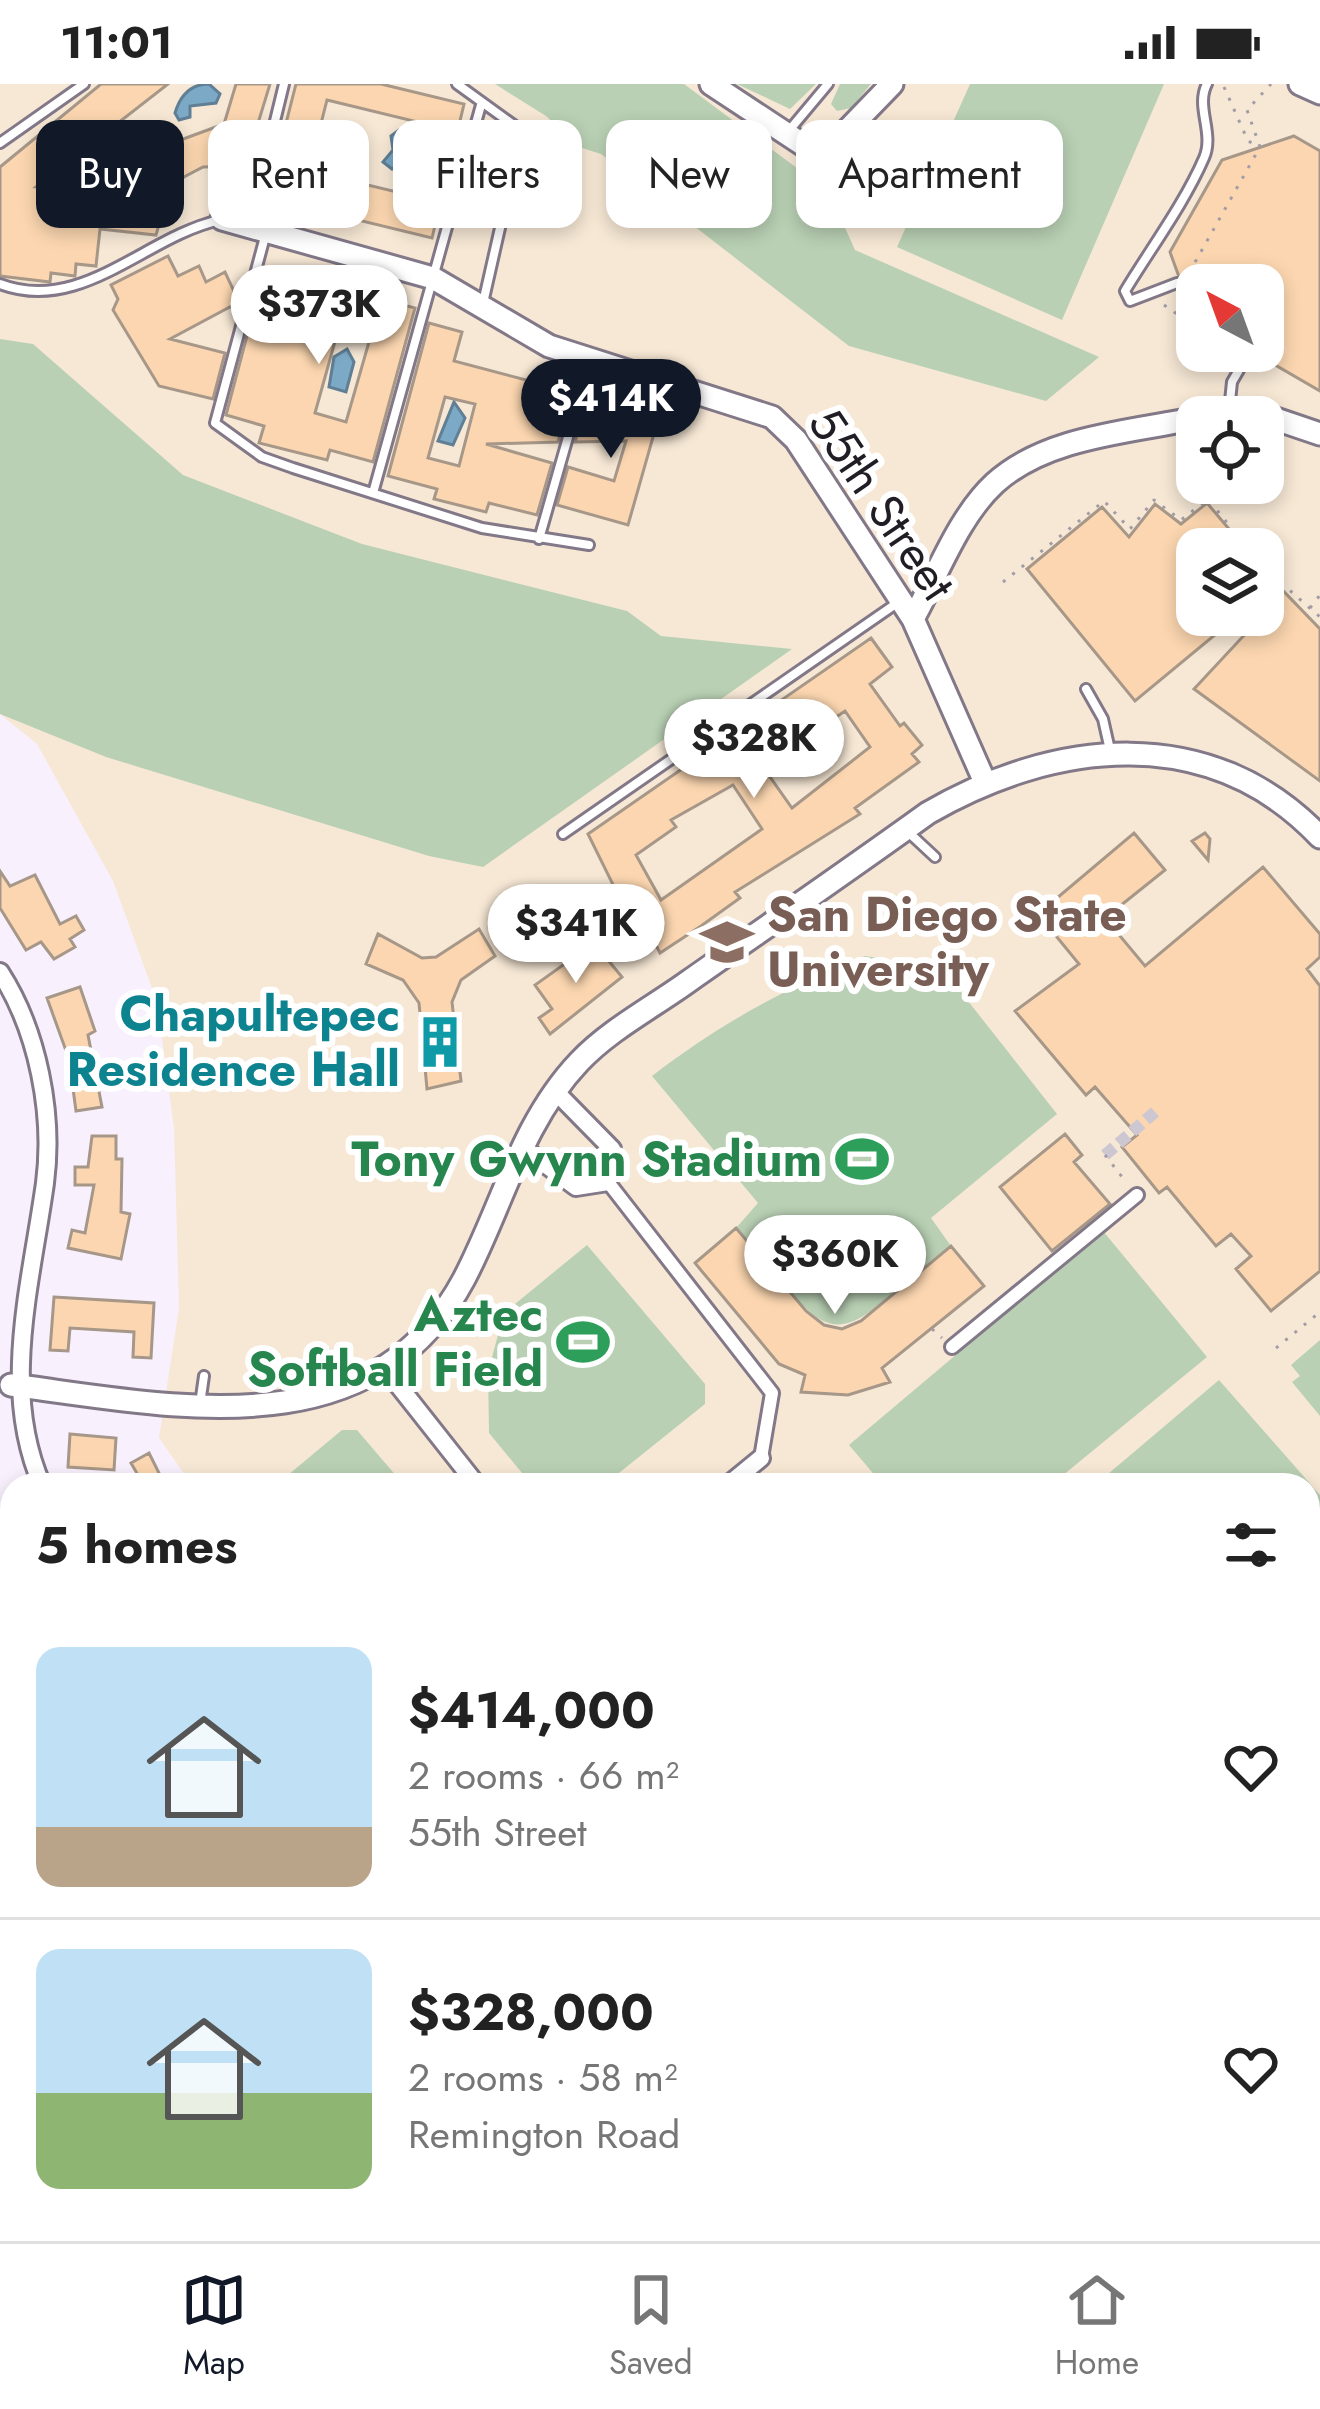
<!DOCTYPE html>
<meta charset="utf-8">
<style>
:root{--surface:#fff;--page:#f2f2f2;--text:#222;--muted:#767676;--line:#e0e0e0;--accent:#111827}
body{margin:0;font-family:Jost,sans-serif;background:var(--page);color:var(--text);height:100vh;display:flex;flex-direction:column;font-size:45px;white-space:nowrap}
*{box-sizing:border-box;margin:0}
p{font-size:39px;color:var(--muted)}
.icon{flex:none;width:66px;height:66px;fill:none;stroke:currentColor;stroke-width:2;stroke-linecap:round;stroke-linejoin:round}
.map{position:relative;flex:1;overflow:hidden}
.details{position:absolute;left:0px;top:1389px;width:1320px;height:768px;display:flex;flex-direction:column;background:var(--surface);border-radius:36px 36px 0 0;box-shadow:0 6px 18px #0003}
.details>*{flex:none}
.hud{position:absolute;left:36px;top:36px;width:1248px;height:108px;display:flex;gap:24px}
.needle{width:78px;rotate:319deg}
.buttons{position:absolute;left:1176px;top:180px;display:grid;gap:24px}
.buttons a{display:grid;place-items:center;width:108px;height:108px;border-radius:24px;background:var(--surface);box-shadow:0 6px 18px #0003;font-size:60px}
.price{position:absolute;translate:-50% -102px;padding:0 27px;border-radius:42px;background:#fff;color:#222;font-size:39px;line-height:78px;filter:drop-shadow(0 3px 6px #0008)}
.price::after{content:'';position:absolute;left:50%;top:72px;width:36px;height:27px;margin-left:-18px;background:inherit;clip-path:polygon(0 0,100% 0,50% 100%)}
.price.on{background:var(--accent);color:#fff}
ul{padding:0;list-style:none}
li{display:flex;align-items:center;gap:36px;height:300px;padding:0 36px}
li+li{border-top:3px solid var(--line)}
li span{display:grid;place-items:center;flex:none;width:336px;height:240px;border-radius:24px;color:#555}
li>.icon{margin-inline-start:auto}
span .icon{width:144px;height:144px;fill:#fffc;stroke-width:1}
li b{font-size:51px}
h2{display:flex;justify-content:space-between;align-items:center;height:144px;padding:0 36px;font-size:51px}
.chip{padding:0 42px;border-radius:24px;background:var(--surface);box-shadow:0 6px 18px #0003;font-size:42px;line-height:108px}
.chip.on{background:var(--accent);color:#fff}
.status{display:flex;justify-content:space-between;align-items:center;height:84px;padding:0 60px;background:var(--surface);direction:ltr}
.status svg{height:33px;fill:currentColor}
.tabs{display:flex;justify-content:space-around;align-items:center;height:168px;border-top:3px solid var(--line);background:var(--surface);font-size:33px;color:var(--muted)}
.tabs a{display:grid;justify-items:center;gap:6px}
.tabs .on{color:var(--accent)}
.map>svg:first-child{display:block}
.education{fill:#f7e8d5;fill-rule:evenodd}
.green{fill:#b9d0b4}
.water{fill:#7ba9c6;stroke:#607f95;stroke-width:3}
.building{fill:#fbd6b0;stroke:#a69788;stroke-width:3;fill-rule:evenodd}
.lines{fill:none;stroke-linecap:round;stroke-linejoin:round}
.pedestrian-tunnel{stroke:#cdc7d2;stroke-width:12;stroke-dasharray:12 6;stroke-linecap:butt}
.service-casing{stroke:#827888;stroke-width:14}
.pedestrian-casing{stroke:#827888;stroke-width:18}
.minor-casing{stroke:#827888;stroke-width:22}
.tertiary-casing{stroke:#827888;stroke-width:27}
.primary-casing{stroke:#827888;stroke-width:33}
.path{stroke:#a29ca6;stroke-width:3;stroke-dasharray:3 9;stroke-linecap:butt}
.service{stroke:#fff;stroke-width:8}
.pedestrian{stroke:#fff;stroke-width:12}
.minor{stroke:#fff;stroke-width:16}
.tertiary{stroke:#fff;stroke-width:21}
.primary{stroke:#fff;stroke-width:27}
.labels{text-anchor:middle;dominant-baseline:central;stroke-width:12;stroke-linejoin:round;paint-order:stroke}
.street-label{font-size:48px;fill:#211d24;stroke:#fff}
.education-label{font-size:48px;font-weight:bold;fill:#785e54;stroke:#fff;text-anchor:start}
.culture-label{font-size:48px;font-weight:bold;fill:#0d838f;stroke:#fff;text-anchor:end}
.leisure-label{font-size:48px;font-weight:bold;fill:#27864d;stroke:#fff;text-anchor:end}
</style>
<div class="status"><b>11:01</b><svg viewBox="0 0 49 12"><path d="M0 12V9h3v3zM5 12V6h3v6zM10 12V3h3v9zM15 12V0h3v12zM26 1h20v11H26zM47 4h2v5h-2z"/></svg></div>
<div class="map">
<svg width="1320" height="2157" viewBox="0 0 1320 2157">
<rect width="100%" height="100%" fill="#f8f1fd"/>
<!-- education -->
<path class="education" d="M0,0H1320V2056L1308,2062V1401H192L159,1354L179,1224L174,1044L157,918L113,797L37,660L0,630ZM1197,201H1263V267H1197ZM1197,333H1263V399H1197ZM1197,465H1263V531H1197Z
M1036,2145H1134L1109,2157H1040Z"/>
<!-- green -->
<path class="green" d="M495,0H684L829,108L855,166L1099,273L1046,317L849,262L601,70L579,63L546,32Z
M737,0H816L790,25Z
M840,0H871L851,24L837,27L831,20Z
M970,0H1164L1062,236L897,163Z
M0,255L33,260L183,391L362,460L627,527L661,552L792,565L483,783L429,772L106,673L0,630Z
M865,872L942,884L1057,1030L931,1134L951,1162C824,1267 843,1272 736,1144L758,1119L652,992C723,938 782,906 865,872Z
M1103,1147L1207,1273L1051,1401H883L849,1361Z
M587,1161L705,1300V1320L604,1401H532L489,1349L488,1288L504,1229Z
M1320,1256V1332L1292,1298L1300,1292L1291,1281Z
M1219,1296L1320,1411V1637L1308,1647V1401H1095Z
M342,1346H357L404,1401H276Z
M1320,1664V1726L1308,1712V1674Z"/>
<!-- water -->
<path class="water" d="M209,0L220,10L216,19L190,22V33L179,36L175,29C180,12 190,0 209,0Z
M399,46L411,61L409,72L392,85L383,78L393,66L391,52Z
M347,265L354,278L346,308L329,303L334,273Z
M454,318L465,334L453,361L438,357Z"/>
<!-- building -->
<path class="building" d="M101,0H168L36,103L125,112L164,62L224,40L236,0H270L245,82L203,83L184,93L168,109L156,151L100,145L96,182L76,180L75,192L51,189L50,198L0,192V83Z
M296,0H381L464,20L432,154L267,114ZM327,16L422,39L405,110L309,87Z
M1294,52L1320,67V307L1263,274V201H1197L1195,237L1170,168L1222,76Z
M168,172L178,192L199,182L206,198L225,188L239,218L170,255L225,269L213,315L159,302L113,226L118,215L111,201Z
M265,184L415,224L373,378L330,366L327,376L259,359L264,342L226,331ZM339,243L371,251L346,338L315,329Z
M429,239L462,248L454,277L572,308L558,358L486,360L552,379L537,431L489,419L486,428L434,415L437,405L388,392ZM445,313L475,320L459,382L428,374Z
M588,312L659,332L628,441L557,421L568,383L614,397L626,357L575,358Z
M1207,419L1246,465H1197V531H1239L1135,617L1027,485L1102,423L1129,453L1155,420L1181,440Z
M1263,486L1320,545V697L1194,605L1263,531Z
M871,554L892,583L870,600L900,642L904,639L922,661L912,670L919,678L855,724L860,730L735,808L740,814L701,842L660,869L656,861L642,872L620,843L630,835L588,750ZM845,627L870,663L792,724L758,676L806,642L811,650ZM733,701L762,745L661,816L636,771L676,743L671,736Z
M1134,749L1165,786L1105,834L1145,882L1263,783L1320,850V873L1307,885L1320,902V1187L1271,1227L1236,1185L1251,1172L1231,1150L1216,1162L1167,1103L1159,1109L1122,1063L1137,1051L1095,1003L1086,1011L1015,927L1079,880L1038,830Z
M1205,749L1210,755L1208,776L1192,757Z
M0,787L10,802L35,791L60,840L76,832L84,846L70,855L75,863L54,875L41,858L26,866L0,824Z
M479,845L495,872L461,896L452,918L461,997L427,1005L419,919L403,896L366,880L378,850L422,874L436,873Z
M594,859L622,893L550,950L539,934L552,925L535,901Z
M80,903L95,947L88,951L102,1023L76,1027L69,975L47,914Z
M1065,1050L1082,1071L1074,1078L1110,1120L1052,1167L1000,1103Z
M92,1052H116V1075H122L121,1128L130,1130L121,1175L68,1164L72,1146L85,1149L94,1101H75V1083H88Z
M736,1144L806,1227L824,1241L842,1245L861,1237L951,1162L984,1202L882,1284L890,1298L848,1311L801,1308L805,1291L779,1280L695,1179Z
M54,1213L154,1219L151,1274L133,1273L134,1248L70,1244L68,1267L50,1266Z
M70,1350L116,1354L114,1386L68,1383Z
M149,1369L159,1389L142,1398L131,1379Z"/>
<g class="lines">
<!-- pedestrian-tunnel -->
<path class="pedestrian-tunnel" d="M1105,1071L1155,1028"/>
<!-- service casing -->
<g class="service-casing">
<path id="service" d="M457,0L522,47L483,219
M787,49L828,0
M0,59L84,0
M243,135L256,115L284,0
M266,149L215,339L262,373L293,384L482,444L589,461
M1177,199L1130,217L1125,207C1151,164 1184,120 1204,74C1215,49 1195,23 1207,0
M0,200C81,231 146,152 220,136
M1229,327L1232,298L1250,267
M373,409L481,21
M539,455L590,276
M1086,605L1103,635L1110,666
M906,746L935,773
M563,750L900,517
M324,1269L349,1296
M200,1320L204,1292
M1308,1947L1320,1941
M1308,2047L1320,2041"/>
</g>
<!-- pedestrian casing -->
<g class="pedestrian-casing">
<path id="pedestrian" d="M608,1098L772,1309L761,1374
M952,1263L1137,1111"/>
</g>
<!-- minor casing -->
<g class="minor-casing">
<path id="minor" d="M0,888C38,947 54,1030 45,1099C31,1200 0,1306 42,1401
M522,1063L576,1103L608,1098L612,1065L555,1007
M383,1282L477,1401
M728,1401L761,1374
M0,1710L12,1724
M0,2056L12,2070
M660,2145L670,2157
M79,2157L94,2145
M440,2157L454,2145"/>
</g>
<!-- tertiary casing -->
<g class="tertiary-casing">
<path id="tertiary" d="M711,0L805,62H832L892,0
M1300,0L1320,9
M222,135L433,194L549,262L772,333L796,356L913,535L984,696
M1201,333L1258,329L1320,350
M913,535C937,492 958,433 995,399C1047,352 1131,348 1197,334
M11,1301C169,1321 371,1369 464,1195C502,1123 521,1039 579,978C609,946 653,923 689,897C769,841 849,786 928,729C1054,656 1210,637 1320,753"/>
</g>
<!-- primary casing -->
<g class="primary-casing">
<path id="primary" d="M1308,2093L1320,2087
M1308,2139L1320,2133
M1177,2157L1202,2145
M1272,2157L1296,2145"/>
</g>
<!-- path -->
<path class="path" d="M1224,3L1248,57L1258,62
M1200,201L1194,180L1260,63L1247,26L1271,0
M1164,221L1197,244
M1263,483L1320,533
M1003,498L1104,417L1130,445L1154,416L1181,436L1208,415L1248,465
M1310,524L1320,511
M1105,1071L1126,1098
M932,1245L942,1254
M1276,1264L1320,1228"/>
<!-- service -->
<use href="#service" class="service"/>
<!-- pedestrian -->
<use href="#pedestrian" class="pedestrian"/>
<!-- minor -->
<use href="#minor" class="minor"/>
<!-- tertiary -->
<use href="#tertiary" class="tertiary"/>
<!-- primary -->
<use href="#primary" class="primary"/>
</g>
<!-- icons -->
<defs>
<g id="university-bare" transform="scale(4.14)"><path d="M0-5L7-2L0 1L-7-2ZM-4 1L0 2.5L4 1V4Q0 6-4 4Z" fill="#8d6e63" stroke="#fff" stroke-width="2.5" paint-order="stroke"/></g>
<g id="building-bare" transform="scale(4.14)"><path d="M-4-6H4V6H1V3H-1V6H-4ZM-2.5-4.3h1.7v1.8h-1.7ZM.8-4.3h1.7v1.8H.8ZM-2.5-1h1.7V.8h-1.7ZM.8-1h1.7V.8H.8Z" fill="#0f9aa8" stroke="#fff" stroke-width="2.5" paint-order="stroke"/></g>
<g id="stadium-bare" transform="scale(4.14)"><path d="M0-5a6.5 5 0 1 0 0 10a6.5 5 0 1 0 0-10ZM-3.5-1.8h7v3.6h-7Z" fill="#2e9e5b" stroke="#fff" stroke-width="2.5" paint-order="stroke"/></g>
</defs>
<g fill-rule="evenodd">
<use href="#university-bare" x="727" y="858"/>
<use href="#building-bare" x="440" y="958"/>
<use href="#stadium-bare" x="862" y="1075"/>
<use href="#stadium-bare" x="583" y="1258"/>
</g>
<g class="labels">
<!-- street labels -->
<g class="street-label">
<text transform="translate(882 420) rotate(56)">55th Street</text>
</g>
<!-- education labels -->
<g class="education-label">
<text x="767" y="830">San Diego State<tspan x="767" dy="55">University</tspan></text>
</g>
<!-- culture labels -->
<g class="culture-label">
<text x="400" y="930">Chapultepec<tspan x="400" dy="55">Residence Hall</tspan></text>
</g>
<!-- leisure labels -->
<g class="leisure-label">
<text x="822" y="1075">Tony Gwynn Stadium</text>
<text x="543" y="1230">Aztec<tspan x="543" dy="55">Softball Field</tspan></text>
</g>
</g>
</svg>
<div class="buttons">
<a><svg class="needle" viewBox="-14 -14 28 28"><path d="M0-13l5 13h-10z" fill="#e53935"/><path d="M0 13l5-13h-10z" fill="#767676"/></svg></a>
<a><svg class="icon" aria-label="locate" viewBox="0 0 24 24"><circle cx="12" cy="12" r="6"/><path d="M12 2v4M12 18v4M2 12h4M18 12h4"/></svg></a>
<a><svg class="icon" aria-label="layers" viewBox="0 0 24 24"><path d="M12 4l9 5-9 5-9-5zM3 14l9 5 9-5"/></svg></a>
</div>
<b class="price" style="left:319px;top:283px">$373K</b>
<b class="price on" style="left:611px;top:377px">$414K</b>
<b class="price" style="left:754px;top:717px">$328K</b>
<b class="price" style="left:576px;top:902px">$341K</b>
<b class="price" style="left:835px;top:1233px">$360K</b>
<div class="hud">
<a class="chip on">Buy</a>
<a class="chip">Rent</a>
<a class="chip">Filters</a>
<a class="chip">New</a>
<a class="chip">Apartment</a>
</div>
<section class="details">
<h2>5 homes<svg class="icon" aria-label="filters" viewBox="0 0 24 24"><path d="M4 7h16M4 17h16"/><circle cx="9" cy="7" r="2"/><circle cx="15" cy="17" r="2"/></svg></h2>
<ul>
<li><span style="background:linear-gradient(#bfe0f5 75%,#b9a48a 0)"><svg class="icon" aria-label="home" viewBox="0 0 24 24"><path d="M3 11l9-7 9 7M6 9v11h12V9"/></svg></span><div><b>$414,000</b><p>2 rooms · 66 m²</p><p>55th Street</p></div><svg class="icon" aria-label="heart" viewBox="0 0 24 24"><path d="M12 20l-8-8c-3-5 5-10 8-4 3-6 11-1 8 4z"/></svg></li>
<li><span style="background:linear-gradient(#bfe0f5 60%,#8fb573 0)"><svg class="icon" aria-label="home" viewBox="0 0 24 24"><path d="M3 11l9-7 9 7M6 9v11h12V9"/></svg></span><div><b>$328,000</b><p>2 rooms · 58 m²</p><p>Remington Road</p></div><svg class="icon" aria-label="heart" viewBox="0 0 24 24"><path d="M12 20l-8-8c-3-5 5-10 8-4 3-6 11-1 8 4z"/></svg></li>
</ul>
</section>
</div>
<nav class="tabs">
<a class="on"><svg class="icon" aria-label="map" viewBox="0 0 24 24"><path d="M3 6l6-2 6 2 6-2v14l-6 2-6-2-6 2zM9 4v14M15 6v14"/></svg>Map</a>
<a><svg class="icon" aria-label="saved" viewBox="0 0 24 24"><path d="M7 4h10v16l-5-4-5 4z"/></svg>Saved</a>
<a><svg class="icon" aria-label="home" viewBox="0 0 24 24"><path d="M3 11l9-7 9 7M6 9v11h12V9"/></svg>Home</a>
</nav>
